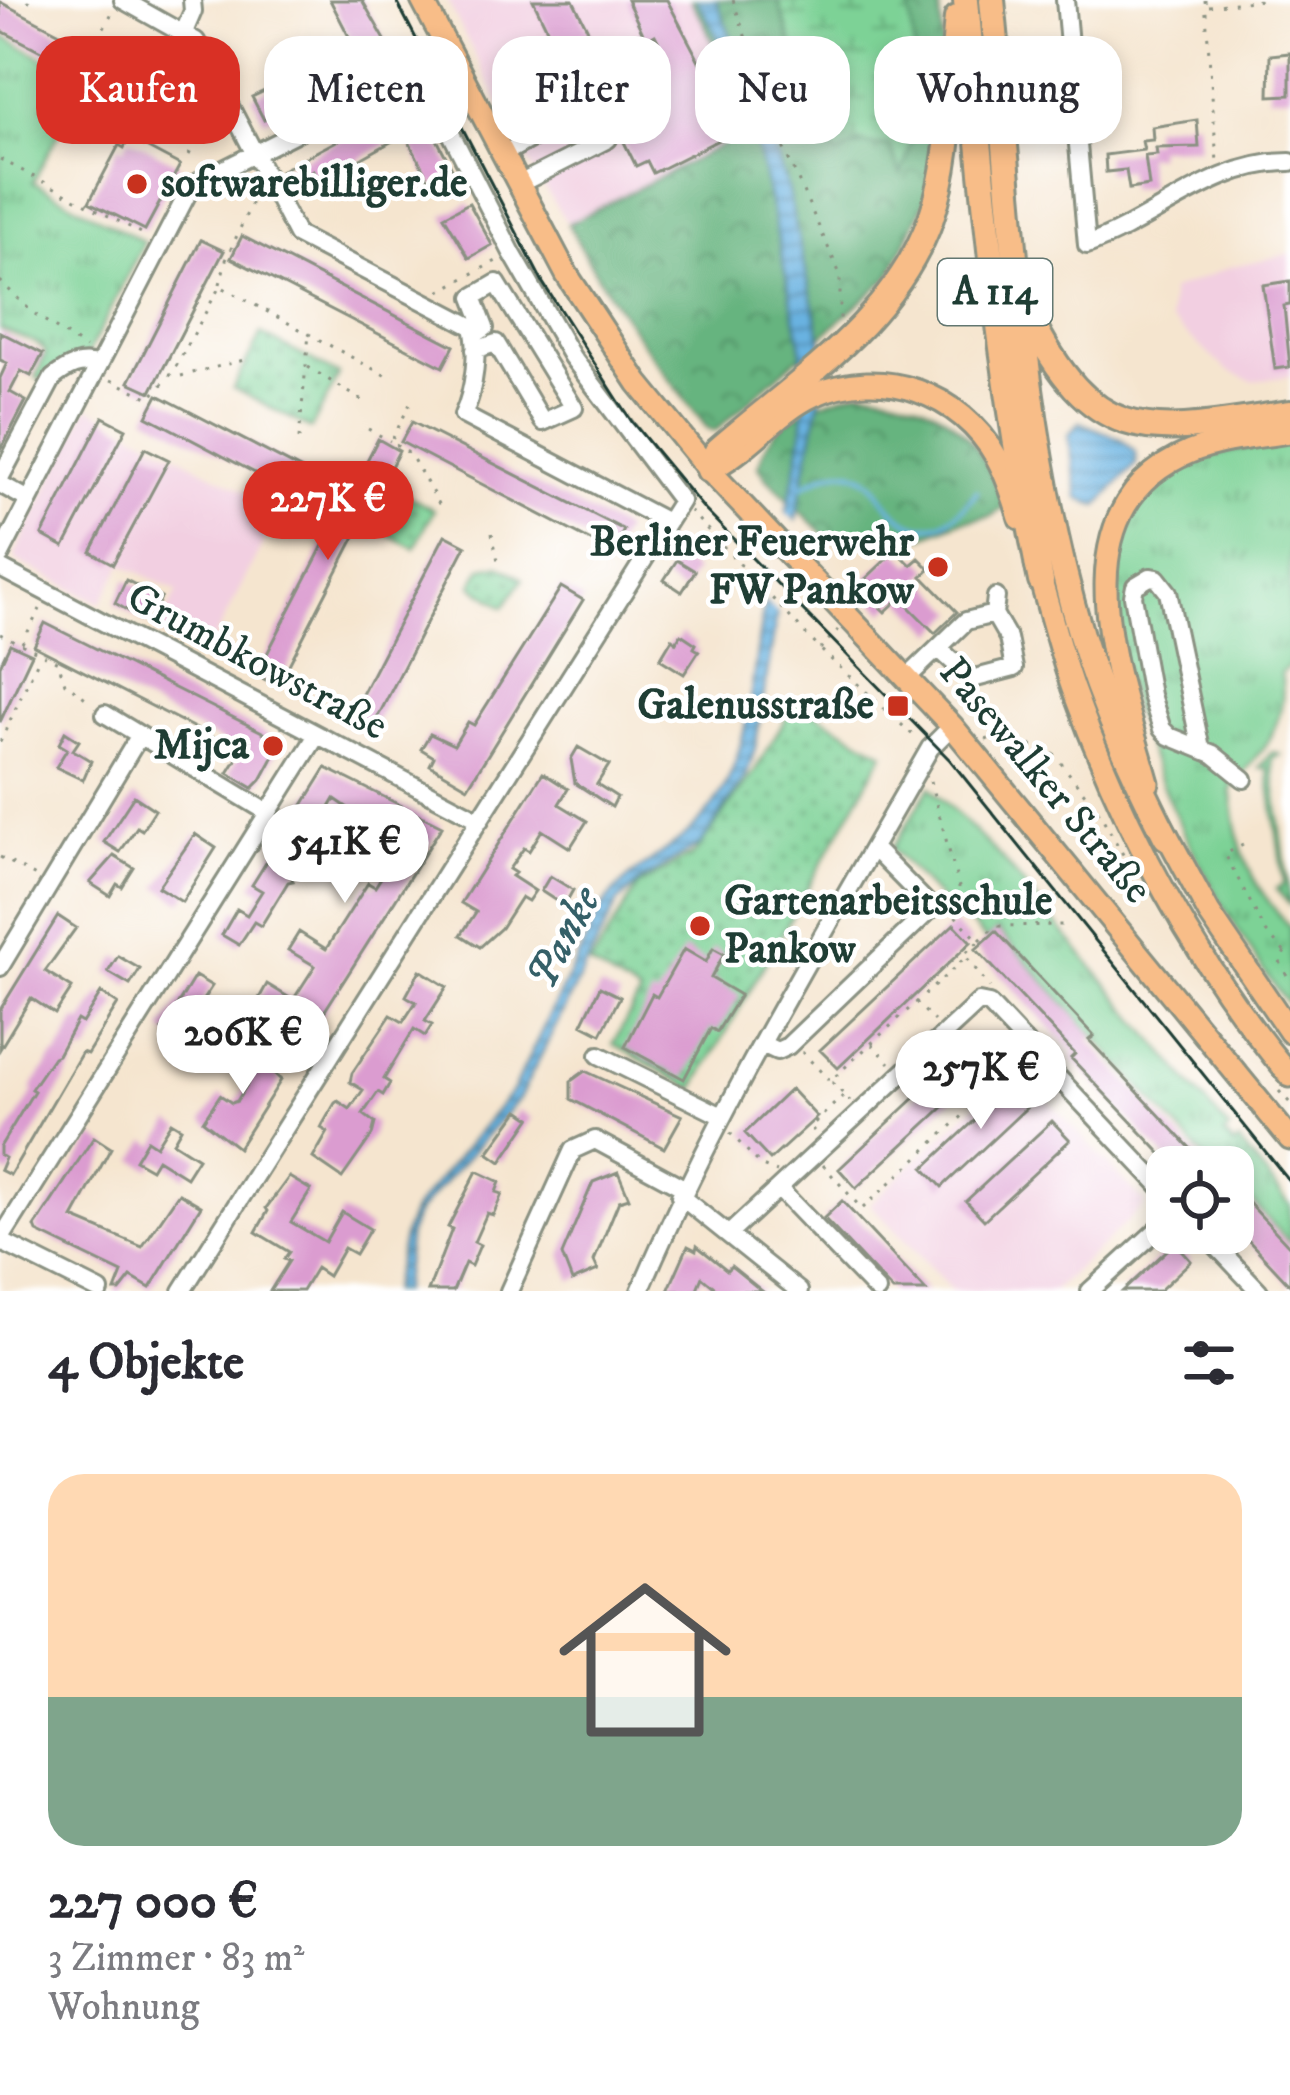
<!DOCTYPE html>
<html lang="de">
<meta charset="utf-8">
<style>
:root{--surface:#fff;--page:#f2f2f3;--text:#2b2b33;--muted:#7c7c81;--line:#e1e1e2;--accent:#d93025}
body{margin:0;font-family:"IM FELL DW Pica",serif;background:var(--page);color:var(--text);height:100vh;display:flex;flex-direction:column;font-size:45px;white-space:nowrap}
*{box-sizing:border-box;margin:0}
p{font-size:39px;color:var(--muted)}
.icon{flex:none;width:66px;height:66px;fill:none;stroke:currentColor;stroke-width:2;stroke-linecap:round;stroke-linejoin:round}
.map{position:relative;height:1291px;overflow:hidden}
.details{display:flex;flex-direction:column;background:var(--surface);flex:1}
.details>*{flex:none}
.banner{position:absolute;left:36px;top:36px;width:1218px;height:108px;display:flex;gap:24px}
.fabs{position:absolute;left:1146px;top:1146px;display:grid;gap:24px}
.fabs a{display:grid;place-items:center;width:108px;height:108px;border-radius:24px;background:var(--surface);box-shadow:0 6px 18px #0003;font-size:60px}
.price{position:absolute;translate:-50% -102px;padding:0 27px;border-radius:42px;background:#fff;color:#222;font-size:39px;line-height:78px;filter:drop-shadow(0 3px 6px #0008)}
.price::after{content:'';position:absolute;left:50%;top:72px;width:36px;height:27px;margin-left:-18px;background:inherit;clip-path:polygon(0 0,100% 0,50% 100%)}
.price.current{background:var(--accent);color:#fff}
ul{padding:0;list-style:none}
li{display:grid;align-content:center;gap:24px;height:636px;padding:0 48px}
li+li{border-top:3px solid var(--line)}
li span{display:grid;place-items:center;height:372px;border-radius:36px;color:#555}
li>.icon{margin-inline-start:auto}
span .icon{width:216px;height:216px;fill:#fffc;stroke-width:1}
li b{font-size:51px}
h2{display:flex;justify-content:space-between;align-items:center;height:144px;padding:0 48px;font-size:51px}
.pill{padding:0 42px;border-radius:36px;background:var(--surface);box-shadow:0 6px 18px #0003;font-size:42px;line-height:108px}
.pill.current{background:var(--accent);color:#fff}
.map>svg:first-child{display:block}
.built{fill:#f2cfe1}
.grass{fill:url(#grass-tufts);stroke:#4e8865;stroke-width:3}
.forest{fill:url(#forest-crowns);stroke:#42785a;stroke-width:3}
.wetland{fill:url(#wetland-marsh);stroke:#4e8865;stroke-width:3}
.park{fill:url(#park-dots);stroke:#4e8865;stroke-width:3}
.water{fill:url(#water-rules);stroke:#44788a;stroke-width:3}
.pier{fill:#f5e5cf}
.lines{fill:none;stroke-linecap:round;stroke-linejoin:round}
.stream{stroke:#69b2e1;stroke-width:4.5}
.building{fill:#db9cd0}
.minor-casing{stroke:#8a9182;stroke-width:22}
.major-casing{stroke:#8a9182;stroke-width:27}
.highway-casing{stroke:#8a9182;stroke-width:30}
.path{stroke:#8a9182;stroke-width:3;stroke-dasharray:3 9;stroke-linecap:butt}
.minor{stroke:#fff;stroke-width:16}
.major{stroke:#f8bd88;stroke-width:21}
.highway{stroke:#f8bd88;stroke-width:24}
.tram{stroke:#1f3d34;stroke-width:3}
.poi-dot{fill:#c8321e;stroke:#fff;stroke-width:4.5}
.labels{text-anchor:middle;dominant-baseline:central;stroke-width:9;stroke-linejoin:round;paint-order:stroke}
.shield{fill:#fff;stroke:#627771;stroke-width:3}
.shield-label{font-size:39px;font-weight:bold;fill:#1f3d34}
.poi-label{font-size:42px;font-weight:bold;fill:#1f3d34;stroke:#fff;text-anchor:end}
.street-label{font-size:42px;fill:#1f3d34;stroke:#fff}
.water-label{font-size:45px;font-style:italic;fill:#356068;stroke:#fff}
</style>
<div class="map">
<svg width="1290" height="1291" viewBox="0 0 1290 1291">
<defs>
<pattern id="grass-tufts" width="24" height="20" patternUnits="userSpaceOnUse" patternTransform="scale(3)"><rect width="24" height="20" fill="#7dd296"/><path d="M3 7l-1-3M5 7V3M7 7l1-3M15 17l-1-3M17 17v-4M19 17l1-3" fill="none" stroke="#66ac7b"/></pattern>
<pattern id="forest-crowns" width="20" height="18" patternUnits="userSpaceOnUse" patternTransform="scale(3)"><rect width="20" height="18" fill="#66b47f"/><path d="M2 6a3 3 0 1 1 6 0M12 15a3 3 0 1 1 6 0" fill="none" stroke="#539469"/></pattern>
<pattern id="wetland-marsh" width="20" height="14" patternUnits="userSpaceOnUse" patternTransform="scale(3)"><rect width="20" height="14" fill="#7dd296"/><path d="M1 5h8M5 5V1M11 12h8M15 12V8" fill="none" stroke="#66ac7b"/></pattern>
<pattern id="park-dots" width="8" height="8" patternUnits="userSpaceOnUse" patternTransform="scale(3)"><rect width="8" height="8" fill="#7dd296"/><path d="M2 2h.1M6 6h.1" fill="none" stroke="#66ac7b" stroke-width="1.8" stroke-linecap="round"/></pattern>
<pattern id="water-rules" width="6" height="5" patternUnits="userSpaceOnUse" patternTransform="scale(3)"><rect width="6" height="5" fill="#69b2e1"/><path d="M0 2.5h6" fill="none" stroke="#5692b7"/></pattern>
</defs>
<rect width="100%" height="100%" fill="#fff"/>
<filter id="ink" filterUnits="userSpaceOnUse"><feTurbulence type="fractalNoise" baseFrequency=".00833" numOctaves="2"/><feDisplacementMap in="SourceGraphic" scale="24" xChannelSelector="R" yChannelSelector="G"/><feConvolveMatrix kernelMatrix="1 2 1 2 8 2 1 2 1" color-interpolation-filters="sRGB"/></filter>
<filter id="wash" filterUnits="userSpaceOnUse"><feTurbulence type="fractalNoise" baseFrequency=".004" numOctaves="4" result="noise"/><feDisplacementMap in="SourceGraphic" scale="48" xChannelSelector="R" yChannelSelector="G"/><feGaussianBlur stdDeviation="2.7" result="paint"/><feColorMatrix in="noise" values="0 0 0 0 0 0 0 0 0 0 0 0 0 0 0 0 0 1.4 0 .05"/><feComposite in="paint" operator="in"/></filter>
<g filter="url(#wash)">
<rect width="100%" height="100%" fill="#f5e5cf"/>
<!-- built -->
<path class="built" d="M447,0H691L705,24L749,132L568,224L534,172Z
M1290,254V376L1252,381L1227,370L1170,320V291L1233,266Z
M88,407L280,510L209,649L198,645L194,651L156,631L178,592L123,564L101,603L17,561L15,555Z
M1029,1055L1036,1062L1028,1071L1046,1090L1042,1094L1146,1204L1053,1291H953L870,1204Z"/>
<!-- grass -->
<path class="grass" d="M0,35L86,80L33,182L144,242L86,358L45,382L36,377L46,352L37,343L0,329Z
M1290,442V666L1281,673C1290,723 1261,751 1231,788C1239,856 1245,875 1290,928V1007C1213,906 1043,612 1147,495C1185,452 1238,450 1290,442Z
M1272,752L1280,755L1272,759L1290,905L1276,889L1284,883L1268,769L1259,768Z
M930,787L1003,860L1229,1130L1224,1135L1234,1146L1239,1142L1290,1205V1243L1233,1181V1167H1213L998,930L986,940L951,903L942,902L892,849Z"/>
<!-- forest -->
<path class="forest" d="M691,0H697C761,105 777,235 803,353L715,431L708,429C656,363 607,298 568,224L749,132L705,24Z
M716,0H778L800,74L848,148L871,143L890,146L900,173C924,124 917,53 908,0H939L945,62L931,188L890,276L821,337L787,188L763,114Z
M861,390C943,398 977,431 1005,507L991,516L961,521L924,536L852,544L828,538L766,477L759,466C769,416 818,403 861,390Z"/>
<!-- wetland -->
<path class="wetland" d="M778,0H908C917,54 922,123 901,174L890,146L856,144L839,155L824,144Z"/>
<!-- park -->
<path class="park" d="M261,334L339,375L311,429L233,388Z
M402,493L434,510L415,548L381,531Z
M499,565L523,579L504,607L472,585L482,568Z
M796,702L884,753L694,1089L613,1044L640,995L590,965L638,886L695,853L754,772Z"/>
<!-- water -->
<path class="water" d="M697,0H716L763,114L787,188L822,342L820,399L777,614L755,749L746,776L701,844L641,881L617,904L519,1099L417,1213L409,1233L402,1291H391L404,1233L414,1209L513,1090L602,907C635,860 687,850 720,795C750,745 752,674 762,618C774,549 799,481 804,412C808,363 795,316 784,268C765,177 746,80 697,0Z
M1080,422L1121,439L1136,453V464L1098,506L1079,498L1068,435Z"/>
<!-- pier -->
<path class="pier" d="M782,509L799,525L779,615L763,599Z"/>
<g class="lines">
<!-- stream -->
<path class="stream" d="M801,487C820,476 840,464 862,476C875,482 883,500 893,510C927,543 955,521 977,491"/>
</g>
<g id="blocks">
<!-- building -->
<path class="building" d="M330,0H362L395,57L264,120L252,97L355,48Z
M533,0H573L603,60L570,76Z
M627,0H667L736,131L653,173L647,161L636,166L601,96L667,58L655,35L646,40Z
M0,2L199,105L188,126L0,30Z
M1290,53V95L1269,96L1270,55Z
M416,99L455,174L432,186L405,134L348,166L317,179L313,170L287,184L280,171Z
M1197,120L1199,147L1156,148L1157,155L1145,156L1149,186L1129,189L1126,170L1106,172L1105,155L1144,150L1142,141L1153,140L1152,127Z
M129,138L180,165L145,230L89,202L119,145L124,148Z
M469,203L492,245L469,258L444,216Z
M242,236L454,346L443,367L231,258Z
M201,240L224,251L151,392L129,382Z
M1290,281V305L1284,306L1290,367L1275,369L1263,285Z
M0,332L43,354L31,376L21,371L10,392L26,401L0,451V378L7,363L0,360Z
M158,395L302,470L291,492L147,416Z
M103,417L126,429L64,547L42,535Z
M412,422L624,530L612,552L401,442Z
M378,439L399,451L278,686L256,675Z
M145,448L169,460L113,564L91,552Z
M445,535L466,546L369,734L347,723Z
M896,550L911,565L919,558L930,569L922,576L957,612L935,633L900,598L885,612L858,586Z
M677,560L695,571L682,592L664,580Z
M126,580L161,598L148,623L115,603Z
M561,587L583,600L468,787L430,765L434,757L421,749L430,734L454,745L468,722L474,725Z
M45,623L266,734L280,745L261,780L253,788L228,773L238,757L219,747L222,742L34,646Z
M681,634L696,644L694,648L699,651L684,674L660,659L672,639L676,642Z
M10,644L32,654L0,722V665Z
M65,732L79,741L73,750L91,761L83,780L56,767L67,749L59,744Z
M578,747L609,765L597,784L617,797L612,807L575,783L571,759Z
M326,768L442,826L298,1053L247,1020L267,984L293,1000L315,966L288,950L299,932L326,949L368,883L375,887L389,865L375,856L386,839L374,833L377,828L335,799L314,835L293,821Z
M543,773L568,789L559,804L587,821L570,848L542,830L529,851L524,848L509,869L515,873L512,876L535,891L528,901L521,897L501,928L480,947L461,935L476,912L461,903Z
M134,796L155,810L142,830L137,827L120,852L104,842Z
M195,834L216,848L182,902L158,887Z
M274,850L284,856L288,850L302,859L296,874L291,876L293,881L288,882L261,926L254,922L239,945L222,935L237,909L247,915L262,891L252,885Z
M114,856L134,868L122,887L117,884L110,896L90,883Z
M550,876L573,890L564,906L541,891Z
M58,916L76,928L45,971L72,988L55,1014L31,998L0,1049V1010Z
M954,924L971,942L838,1068L820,1050Z
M996,931L1094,1036L1089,1040L1208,1167H1174L1071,1058L1075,1054L976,949Z
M713,948L724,954L711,978L740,995L717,1032L711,1028L684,1079L625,1047L652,994L657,997L684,949L706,962Z
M118,956L140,969L130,985L108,972Z
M420,970L447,987L425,1021L432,1025L425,1036L414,1029L384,1079L390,1083L383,1095L378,1092L363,1114L375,1123L372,1135L342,1178L313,1158L328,1132L321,1128L323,1124L335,1103L338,1101L350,1109L363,1090L350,1082L352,1073L391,1015L403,1022L416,1002L406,996Z
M195,976L212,986L177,1039L162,1030Z
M600,987L620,997L601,1034L582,1024Z
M101,993L118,1004L87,1054L82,1052L10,1175L0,1170L5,1158L0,1155V1147L34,1091L31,1089L53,1057L58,1055L77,1020L82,1023Z
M230,1040L257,1057L281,1080L238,1148L203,1121L220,1095L232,1103L237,1101L253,1075L221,1055Z
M585,1071L682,1116L664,1148L571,1099V1081Z
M1021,1077L1039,1096L942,1187L924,1168Z
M936,1078L954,1097L856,1188L839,1169Z
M791,1089L817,1117L770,1160L745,1133Z
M519,1110L531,1118L501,1162L488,1153Z
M1052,1121L1070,1140L984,1220L966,1201Z
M171,1122L181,1128L173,1142L198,1158L186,1177L157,1159L151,1169L135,1160L147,1140L156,1146Z
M94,1137L111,1148L73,1218L142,1247L179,1193L201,1206L150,1288L131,1277L120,1291H115L122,1273L37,1232L35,1227Z
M477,1171L500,1182L496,1192L502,1194L493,1215L487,1213L474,1242L480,1245L471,1266L465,1263L453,1291H428L452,1229L448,1227Z
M618,1172L629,1198L619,1201L594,1261L598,1270L572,1281L562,1255L593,1182Z
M289,1177L311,1190L291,1222L325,1242L342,1212L370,1229L355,1254L344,1248L328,1276L316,1268L302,1291H270L289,1261L284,1259L289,1252L256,1232L268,1211L266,1208Z
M1233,1186L1290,1247V1285L1233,1224Z
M842,1201L926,1291H893L824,1218Z
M1175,1243L1191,1261L1159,1291H1123Z
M688,1246L696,1250L697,1246L727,1270L731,1266L762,1291H719L702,1277L696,1291H668Z"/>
</g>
</g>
<g filter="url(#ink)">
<use href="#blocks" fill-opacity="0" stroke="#8a9182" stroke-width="3"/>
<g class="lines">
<!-- minor casing -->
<g class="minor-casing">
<path id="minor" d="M123,0L196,41L297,235L473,327C479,351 474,392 463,415L667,522
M1065,0L1087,245C1157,220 1213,162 1290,162
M184,32L193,11L192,0
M503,154L590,106L608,139L519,184
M475,350L496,343L543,422L574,408L497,283L473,297L485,328L477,333
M0,478L53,378C67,367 81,359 98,366
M0,484L29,500
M0,556L192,185L419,71L512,253L572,357L681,501L182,1291
M0,568L480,820
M938,648L972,679L1014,668L1008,638L994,614
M907,678L966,621L994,614L996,597
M105,714L269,813
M1201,749L1168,592L1157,578L1150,577L1135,586L1133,596L1151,695L1162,729L1169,736L1213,754L1244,779
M0,967L140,735
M762,1044L777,1051L788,1046L932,908L873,848
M599,1055L722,1116
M779,1189L877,1291
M680,1196L799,1291
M1204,1233L1259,1291
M729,1234L979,1002L989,1004L1167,1193
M0,1240L317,735
M0,1241L100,1291
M509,1291L573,1150L595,1140L684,1188
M640,1291C720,1102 829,926 930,748L952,726
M1090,1291L1167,1221"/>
</g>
<!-- major casing -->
<g class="major-casing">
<path id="major" d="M422,0L567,275L638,383L709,470L952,726L1290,1139
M709,470C748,452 775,413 814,395C882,365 961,393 997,458C1007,476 1014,498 1020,518
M1036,565C1049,606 1059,649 1073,689C1123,827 1196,964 1290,1076
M1148,783C1119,679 1052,509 1190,452C1222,439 1257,437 1290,432
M1161,824L1209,913L1290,1032"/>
</g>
<!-- highway casing -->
<g class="highway-casing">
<path id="highway" d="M966,0C983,195 1001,389 1041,581
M992,0C1013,211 1020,430 1081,635C1102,706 1133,771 1166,837
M1028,314C1097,454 1154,433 1290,413
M709,470L717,451C796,382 895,321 931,218C953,156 950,83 957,18"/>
</g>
<!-- path -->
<path class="path" d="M733,0L781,142L840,274V319
M1205,0L1217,162
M28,2L29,0
M1209,6L1261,0
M98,38L112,13
M189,155L212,108
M0,159L147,236
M0,281L32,312L85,348
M220,284L226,260L256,193
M440,291L500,259
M308,367L363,401
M181,376L248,359
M111,380L150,398L173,372L220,286L390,378
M410,404L391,442L410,454L442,509
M368,429L390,441
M299,439L309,334
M690,511L820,649L916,738
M492,533L499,565
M0,634L58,662L65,683L91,702
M22,643L40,609
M820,649L838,630
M986,740L1001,734L1054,754L1099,812L1134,874
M0,742L40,656
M930,781L959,887V898L950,910L979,941L964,954L990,988
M1243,845L1225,854L1266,932L1290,958
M0,857L36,876
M980,940L995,926L1064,925
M1285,952L1279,960L1290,981
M916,1002L934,1021
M963,1037L1002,1078
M872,1044L890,1063
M802,1052L830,1081L965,958
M832,1082L850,1101
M1279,1091L1290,1103
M814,1131L810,1127L844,1095
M730,1133L762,1166L777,1172
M823,1165L862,1209L1023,1060"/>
<!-- minor -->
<use href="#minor" class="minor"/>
<!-- major -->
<use href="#major" class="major"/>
<!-- highway -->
<use href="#highway" class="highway"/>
<!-- tram -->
<path class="tram" d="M396,0L543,283L632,422L705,510L950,760L1290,1182"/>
</g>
</g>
<!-- markers -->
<g class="poi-dot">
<circle cx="137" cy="184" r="12"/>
<circle cx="938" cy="567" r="12"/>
<rect x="886" y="694" width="24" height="24" rx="6"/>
<circle cx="273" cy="746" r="12"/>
<circle cx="700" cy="926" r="12"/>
</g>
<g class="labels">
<!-- shield labels -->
<rect class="shield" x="938" y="259" width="114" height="66" rx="9"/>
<g class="shield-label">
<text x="995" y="292">A 114</text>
</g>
<!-- poi labels -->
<g class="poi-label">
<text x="161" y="184" text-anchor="start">softwarebilliger.de</text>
<text x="914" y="543">Berliner Feuerwehr<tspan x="914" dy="48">FW Pankow</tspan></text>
<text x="874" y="706">Galenusstraße</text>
<text x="249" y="746">Mijca</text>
<text x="724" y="902" text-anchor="start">Gartenarbeitsschule<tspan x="724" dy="48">Pankow</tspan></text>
</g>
<!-- street labels -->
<g class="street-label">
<text transform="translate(257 662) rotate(28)">Grumbkowstraße</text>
<text transform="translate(1045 781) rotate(50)">Pasewalker Straße</text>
</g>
<!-- water labels -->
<g class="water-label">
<text transform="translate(564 938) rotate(-62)">Panke</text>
</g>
</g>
</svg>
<div class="fabs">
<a><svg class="icon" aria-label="locate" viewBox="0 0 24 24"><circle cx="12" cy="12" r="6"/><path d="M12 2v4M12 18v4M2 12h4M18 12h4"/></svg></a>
</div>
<b class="price current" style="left:328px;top:563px">227K €</b>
<b class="price" style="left:345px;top:906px">541K €</b>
<b class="price" style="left:243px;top:1097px">206K €</b>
<b class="price" style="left:981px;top:1132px">257K €</b>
<div class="banner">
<a class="pill current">Kaufen</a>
<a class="pill">Mieten</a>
<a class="pill">Filter</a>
<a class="pill">Neu</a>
<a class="pill">Wohnung</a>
</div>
</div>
<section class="details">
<h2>4 Objekte<svg class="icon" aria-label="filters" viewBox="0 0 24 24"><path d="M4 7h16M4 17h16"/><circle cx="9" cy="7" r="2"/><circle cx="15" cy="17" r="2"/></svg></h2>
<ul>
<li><span style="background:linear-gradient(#ffd9b3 60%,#7fa58c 0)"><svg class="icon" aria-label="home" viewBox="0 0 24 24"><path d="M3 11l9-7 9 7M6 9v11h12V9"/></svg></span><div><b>227 000 €</b><p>3 Zimmer · 83 m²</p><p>Wohnung</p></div></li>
</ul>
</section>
